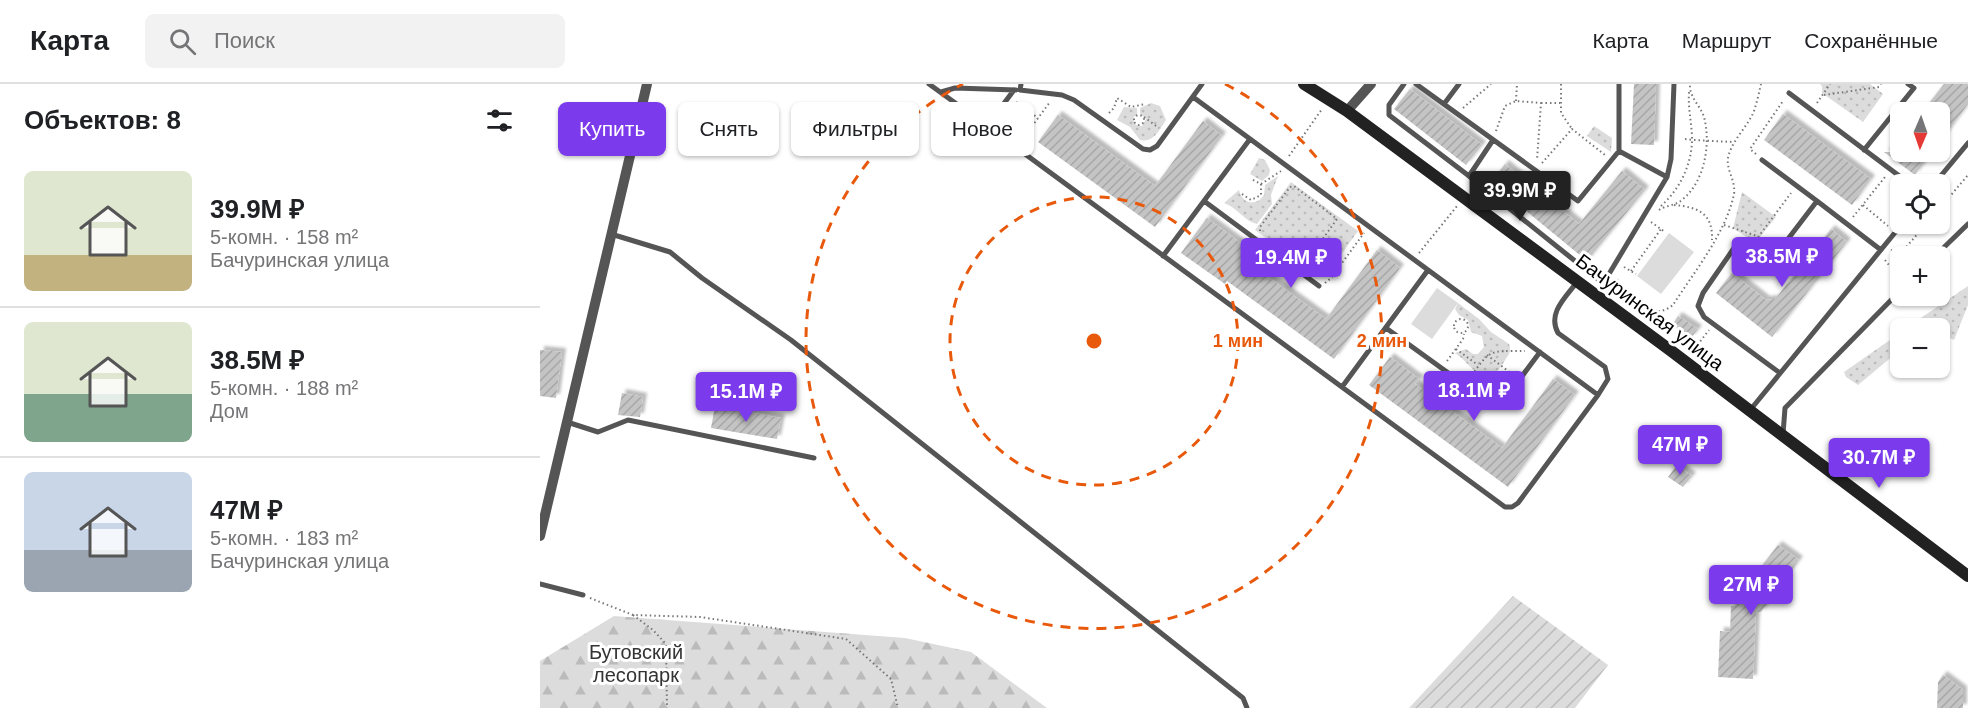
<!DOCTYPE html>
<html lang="ru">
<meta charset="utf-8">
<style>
:root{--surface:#fff;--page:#f2f2f2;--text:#202124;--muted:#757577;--line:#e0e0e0;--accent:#7c3aed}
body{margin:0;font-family:Arial,sans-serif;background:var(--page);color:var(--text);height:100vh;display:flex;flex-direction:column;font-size:22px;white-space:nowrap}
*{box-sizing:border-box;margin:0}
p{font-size:20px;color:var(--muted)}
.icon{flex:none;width:33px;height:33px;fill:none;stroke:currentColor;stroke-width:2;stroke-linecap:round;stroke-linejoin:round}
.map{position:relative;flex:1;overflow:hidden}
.panel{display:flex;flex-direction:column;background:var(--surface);width:540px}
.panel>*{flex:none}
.top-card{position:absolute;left:18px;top:18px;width:570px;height:54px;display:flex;gap:12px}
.needle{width:39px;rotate:182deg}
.buttons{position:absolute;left:1350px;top:18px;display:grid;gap:12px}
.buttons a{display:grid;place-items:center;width:60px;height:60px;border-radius:9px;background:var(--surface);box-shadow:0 2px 4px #0004;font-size:30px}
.price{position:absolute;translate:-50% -51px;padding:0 14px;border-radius:6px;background:var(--accent);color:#fff;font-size:20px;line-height:39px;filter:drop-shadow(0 2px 3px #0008)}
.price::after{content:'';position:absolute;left:50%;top:36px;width:18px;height:14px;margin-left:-9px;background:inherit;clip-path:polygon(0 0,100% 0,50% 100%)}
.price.selected{background:#222;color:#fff}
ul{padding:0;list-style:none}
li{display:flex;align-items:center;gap:18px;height:150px;padding:0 24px}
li+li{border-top:2px solid var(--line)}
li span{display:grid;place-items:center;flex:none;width:168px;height:120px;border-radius:9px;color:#555}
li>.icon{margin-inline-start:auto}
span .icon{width:72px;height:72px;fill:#fffc;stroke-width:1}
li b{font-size:26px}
h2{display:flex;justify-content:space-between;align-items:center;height:72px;padding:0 24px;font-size:26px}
.tag{padding:0 21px;border-radius:9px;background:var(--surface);box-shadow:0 2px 4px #0004;font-size:21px;line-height:54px}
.tag.selected{background:var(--accent);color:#fff}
header{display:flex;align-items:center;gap:36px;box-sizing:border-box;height:84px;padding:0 30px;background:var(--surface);border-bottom:2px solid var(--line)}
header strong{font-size:28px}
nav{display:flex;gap:33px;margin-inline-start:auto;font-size:21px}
.search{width:420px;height:54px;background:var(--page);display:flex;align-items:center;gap:15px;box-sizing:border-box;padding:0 21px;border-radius:9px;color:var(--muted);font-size:22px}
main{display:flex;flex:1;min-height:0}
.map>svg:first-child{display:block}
.grass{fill:url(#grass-dots)}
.forest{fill:url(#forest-firs)}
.garden{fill:url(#garden-furrows)}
.pitch{fill:#dcdcdc}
.building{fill:url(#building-hatch);filter:url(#shadow)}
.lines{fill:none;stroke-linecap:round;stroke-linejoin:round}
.path{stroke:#777;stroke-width:2;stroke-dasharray:1.5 3;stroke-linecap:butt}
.lane{stroke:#555;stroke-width:5}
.street{stroke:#555;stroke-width:10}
.secondary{stroke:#222;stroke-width:12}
.path-bridge{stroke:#777;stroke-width:2;stroke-dasharray:1.5 3;stroke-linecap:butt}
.ring{fill:none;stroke:#e8590c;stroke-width:3;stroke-dasharray:10 8}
.labels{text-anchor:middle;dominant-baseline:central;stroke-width:6;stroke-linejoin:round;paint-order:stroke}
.street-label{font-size:20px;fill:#000;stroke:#fff}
.park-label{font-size:20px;fill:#333;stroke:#fff}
.centre{fill:#e8590c;stroke:#fff;stroke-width:3}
.ring-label{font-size:18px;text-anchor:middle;font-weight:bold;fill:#e8590c;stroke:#fff;stroke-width:6;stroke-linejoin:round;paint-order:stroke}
</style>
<header>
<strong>Карта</strong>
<div class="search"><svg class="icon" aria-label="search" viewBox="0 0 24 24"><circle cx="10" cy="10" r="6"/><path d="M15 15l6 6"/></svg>Поиск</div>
<nav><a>Карта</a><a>Маршрут</a><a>Сохранённые</a></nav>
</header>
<main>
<section class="panel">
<h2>Объектов: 8<svg class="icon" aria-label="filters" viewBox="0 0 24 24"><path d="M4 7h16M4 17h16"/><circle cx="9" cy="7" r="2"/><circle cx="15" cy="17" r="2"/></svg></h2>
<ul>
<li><span style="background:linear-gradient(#dfe7d0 70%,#c2b280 0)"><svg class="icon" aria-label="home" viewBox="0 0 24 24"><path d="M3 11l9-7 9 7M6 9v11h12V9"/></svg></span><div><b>39.9M ₽</b><p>5-комн. · 158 m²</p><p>Бачуринская улица</p></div></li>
<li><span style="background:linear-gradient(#dfe7d0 60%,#7fa58c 0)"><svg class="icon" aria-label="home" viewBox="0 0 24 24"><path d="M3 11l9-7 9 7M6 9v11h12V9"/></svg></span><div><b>38.5M ₽</b><p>5-комн. · 188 m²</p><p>Дом</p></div></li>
<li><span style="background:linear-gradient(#c9d6e8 65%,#9aa5b1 0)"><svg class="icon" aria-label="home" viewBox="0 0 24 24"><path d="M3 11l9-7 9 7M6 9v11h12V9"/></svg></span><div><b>47M ₽</b><p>5-комн. · 183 m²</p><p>Бачуринская улица</p></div></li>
</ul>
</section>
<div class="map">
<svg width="1428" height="624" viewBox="0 0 1428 624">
<defs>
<pattern id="grass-dots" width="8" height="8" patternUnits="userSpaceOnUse" patternTransform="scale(1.5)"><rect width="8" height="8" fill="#dcdcdc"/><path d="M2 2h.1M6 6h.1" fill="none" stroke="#bbb" stroke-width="1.8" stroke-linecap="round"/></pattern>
<pattern id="forest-firs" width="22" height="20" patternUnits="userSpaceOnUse" patternTransform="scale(1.5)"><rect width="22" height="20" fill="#dcdcdc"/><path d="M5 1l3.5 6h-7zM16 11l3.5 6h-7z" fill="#bbb"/></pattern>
<pattern id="garden-furrows" width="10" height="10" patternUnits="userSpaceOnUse" patternTransform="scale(1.5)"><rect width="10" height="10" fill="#dcdcdc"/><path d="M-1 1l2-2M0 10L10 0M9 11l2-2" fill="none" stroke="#bbb"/></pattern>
<pattern id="building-hatch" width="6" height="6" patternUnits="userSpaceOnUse" patternTransform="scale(1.5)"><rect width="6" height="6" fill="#c4c4c4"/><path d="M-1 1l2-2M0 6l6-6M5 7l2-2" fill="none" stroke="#a7a7a7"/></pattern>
<filter id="shadow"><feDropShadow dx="4" dy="-4" stdDeviation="1.5" flood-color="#0004"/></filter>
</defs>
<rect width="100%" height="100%" fill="#fff"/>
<!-- grass -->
<path class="grass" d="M1280,0H1330L1343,10L1323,38L1282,9V2Z
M611,19L620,22L626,36C619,46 614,59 600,56L590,43L577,36L584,23L597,24V30L593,34L596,41L602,42L606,35L600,29V24Z
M1054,42L1072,54L1071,68L1047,52Z
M719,74L725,76L730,86L729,91L722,97L710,90Z
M738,92L731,111L732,120L717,140C704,137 698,124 684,119L699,106C702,120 716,123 724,111L725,101Z
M751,98L818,147L790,186L772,173L765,182L715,146Z
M1202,108L1236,133L1215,159L1193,144Z
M1428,202V221L1414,256L1400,249V244H1366Z
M918,219L939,235L951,248L969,260C972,268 968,271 964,278C944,309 934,282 915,269L926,265L933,270H938L944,263L942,252L931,248L928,236L919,231L915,225Z
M1360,249V266L1318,301L1306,293L1304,288Z"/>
<!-- forest -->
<path class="forest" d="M74,532L365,554L431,568L507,624H0V577Z"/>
<!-- garden -->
<path class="garden" d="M973,512L1068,581L1035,624H869Z"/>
<!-- pitch -->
<path class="pitch" d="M1129,149L1154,168L1121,210L1097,192Z
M897,204L918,219L892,255L871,240Z"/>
<!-- building -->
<path class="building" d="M1094,0H1116L1114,61L1091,60Z
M1404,0H1428V20L1400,58V28H1382Z
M870,5L942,61L926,81L854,25Z
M1243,30L1331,95L1312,121L1224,56Z
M518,31L615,102L663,37L682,52L615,143L498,58Z
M1360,57V68H1392L1375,91L1344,68H1353Z
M965,80L1039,140L1082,87L1105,106L1047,177L951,98Z
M667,134L710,166L703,175L786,235L837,166L860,184L794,275L687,197L685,200L641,169Z
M1291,145L1307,158L1232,253L1176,209L1192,189L1226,216L1235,215Z
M1138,232L1158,245L1151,254L1132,241Z
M0,266L22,268L16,314L0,312Z
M850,273L879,295L875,300L962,364L1013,295L1035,311L968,403L829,301Z
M82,309L103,313L100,333L78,331Z
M175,322L241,334L237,355L171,344Z
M1137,381L1152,392L1143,403L1128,393Z
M1238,461L1259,476L1221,528H1216L1213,595L1178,593L1180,547L1190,548L1191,522H1197V514Z
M1403,591L1423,606V624H1397L1398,598Z"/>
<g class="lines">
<!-- path -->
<path class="path" d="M1021,0V29L1032,45
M1284,11L1339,3L1341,0
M976,17L977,0
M476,18L498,34
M1001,19H1020
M1277,19L1290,0
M923,24L951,0
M569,29L574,24L577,14L591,23L605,20
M594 36a5 5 0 1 1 10 0a5 5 0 1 1-10 0Z
M604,33L619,44
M956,47L965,22L976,17L1001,19L997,76
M1154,56L1193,58
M481,57L510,18
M1216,70L1210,65L1243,17
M749,72L782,25
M1002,79L1032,45L1065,71
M721,100L741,87
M702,110L711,116L721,111V100L711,95
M1134,121C1158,123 1173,129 1172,156
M1323,121L1348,142
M1121,122C1141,104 1153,78 1152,51C1151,36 1148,23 1149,8
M1400,124L1428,91
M1119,126C1126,121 1136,122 1143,115C1165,97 1171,59 1164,33C1160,21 1149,13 1150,0
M1400,130L1411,144
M1313,133L1345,93
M1111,138L1125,148
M1184,141L1217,152
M720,147V143L750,103L754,102L797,135L772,170
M1210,164L1251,109
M1351,166L1362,168L1386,140
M879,169L917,122
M1345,176L1360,195
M763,179L767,178L772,170L796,188
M1084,183L1096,190
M1091,187L1121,145
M1077,195C1080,208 1105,225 1119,227C1124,227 1129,224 1133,221C1154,188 1186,149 1194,110C1196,95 1184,84 1189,70C1194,54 1208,42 1214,27C1217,18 1219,9 1221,0
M785,199L791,194L824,149
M914 242a7 7 0 1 1 14 0a7 7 0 1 1-14 0Z
M916,265L938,281
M1152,268L1169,246
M947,271L972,290
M907,277L923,255L924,250
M929,295C951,265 947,267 985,267
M50,514L93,531L160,533L306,555L351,595L358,624
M93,531L113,546L126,560L127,624"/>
<!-- lane -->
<path class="lane" d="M389,0L447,42
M481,0L480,6L522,11L534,16L603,65L610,66L617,62L662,0
M864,0L849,21V31L929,92L1065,201
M876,0L1038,117L1079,67
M1079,0V67L1127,93
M474,6L447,42L965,423H972L978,419L1058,311
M401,8L415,4L476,6
M1249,9L1370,100
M653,13L1058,311L1068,295L1065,283L1018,249C1007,229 1026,213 1037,198
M904,20L919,0
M1324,66L1374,4L1368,0
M1222,76L1277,117
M929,92L953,56
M1394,100L1428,59
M664,117L779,202
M71,150L130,168L162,194L251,256L703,614L707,624
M623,172L710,55
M1395,172L1428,140
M1057,210L1127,93L1131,75L1134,0
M846,244L954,322L962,319L1000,268
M1240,289L1164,233L1158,222L1163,209L1194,164L1225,185L1277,117L1341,166
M802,303L888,186
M1211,325L1362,140
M27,338L58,348L88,336L274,374
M1243,350L1245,324L1360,207
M0,500L43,511"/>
<!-- street -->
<path class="street" d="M807,27L831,0
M0,452L107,0"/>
<!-- secondary -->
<path class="secondary" d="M764,0L807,27L1130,266L1428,492"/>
<!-- path-bridge -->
<path class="path-bridge" d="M1145,55L1154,56"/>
</g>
<!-- distance rings -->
<g class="ring">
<circle cx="554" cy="257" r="144"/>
<path d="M685 0A288 288 0 1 1 423 0"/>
</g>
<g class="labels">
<!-- street labels -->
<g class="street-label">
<text transform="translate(1110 228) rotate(37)">Бачуринская улица</text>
</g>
<!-- park labels -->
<g class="park-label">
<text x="96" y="568">Бутовский<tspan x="96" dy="23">лесопарк</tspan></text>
</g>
</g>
<circle cx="554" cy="257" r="9" class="centre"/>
<g class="ring-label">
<text x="698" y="263">1 мин</text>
<text x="842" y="263">2 мин</text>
</g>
</svg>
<div class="buttons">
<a><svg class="needle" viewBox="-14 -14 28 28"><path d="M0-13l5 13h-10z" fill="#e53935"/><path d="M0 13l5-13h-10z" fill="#757577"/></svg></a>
<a><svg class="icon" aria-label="locate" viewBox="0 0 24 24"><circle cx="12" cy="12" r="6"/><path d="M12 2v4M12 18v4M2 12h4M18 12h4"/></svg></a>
<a>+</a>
<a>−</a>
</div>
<b class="price selected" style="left:980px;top:138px">39.9M ₽</b>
<b class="price" style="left:1242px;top:204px">38.5M ₽</b>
<b class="price" style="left:751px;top:205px">19.4M ₽</b>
<b class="price" style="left:934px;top:338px">18.1M ₽</b>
<b class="price" style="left:206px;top:339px">15.1M ₽</b>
<b class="price" style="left:1140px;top:392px">47M ₽</b>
<b class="price" style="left:1339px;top:405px">30.7M ₽</b>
<b class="price" style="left:1211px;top:532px">27M ₽</b>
<div class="top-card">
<a class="tag selected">Купить</a>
<a class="tag">Снять</a>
<a class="tag">Фильтры</a>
<a class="tag">Новое</a>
</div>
</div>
</main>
